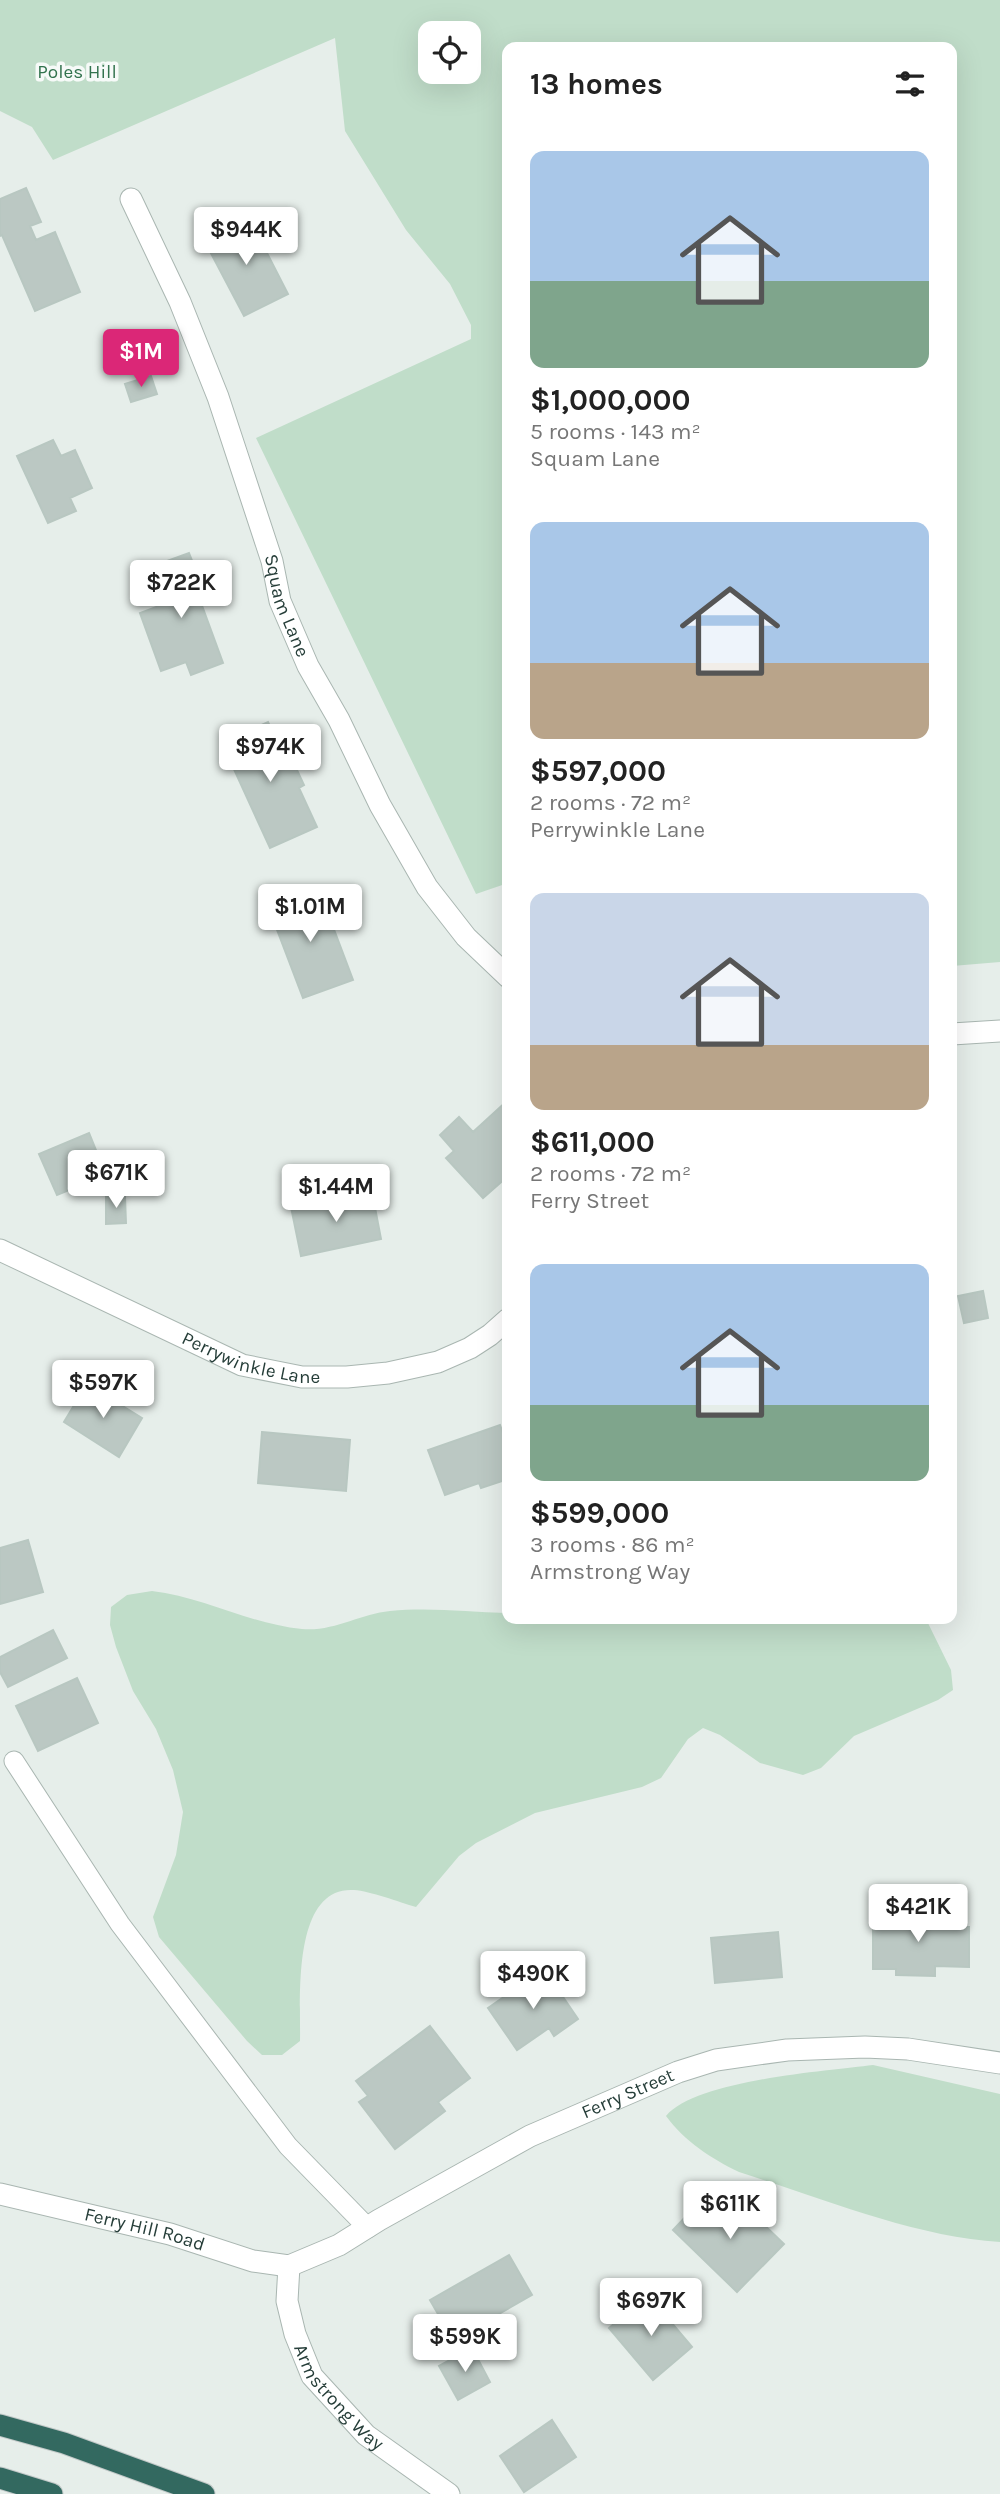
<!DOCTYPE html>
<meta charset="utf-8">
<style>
:root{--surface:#fff;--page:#f6f6f6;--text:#222;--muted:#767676;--accent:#db2777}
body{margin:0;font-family:Karla,sans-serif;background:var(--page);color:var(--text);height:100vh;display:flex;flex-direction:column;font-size:26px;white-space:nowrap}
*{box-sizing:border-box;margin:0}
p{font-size:23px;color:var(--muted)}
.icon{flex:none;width:38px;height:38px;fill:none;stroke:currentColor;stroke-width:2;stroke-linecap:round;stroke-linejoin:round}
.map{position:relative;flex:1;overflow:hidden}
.drawer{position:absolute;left:502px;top:42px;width:455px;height:1582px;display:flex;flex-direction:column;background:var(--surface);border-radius:14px;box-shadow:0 7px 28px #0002}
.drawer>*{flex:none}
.buttons{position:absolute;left:418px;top:21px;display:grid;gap:14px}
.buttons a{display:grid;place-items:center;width:63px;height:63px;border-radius:14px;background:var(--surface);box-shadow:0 7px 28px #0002;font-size:35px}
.price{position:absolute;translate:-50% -60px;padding:0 16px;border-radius:7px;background:#fff;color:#222;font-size:23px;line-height:46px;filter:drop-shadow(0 2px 4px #0008)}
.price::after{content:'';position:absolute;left:50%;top:42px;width:21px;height:16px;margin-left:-10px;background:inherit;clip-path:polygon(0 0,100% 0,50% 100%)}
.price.selected{background:var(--accent);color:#fff}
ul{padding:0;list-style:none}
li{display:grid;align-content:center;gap:14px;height:371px;padding:0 28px}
li span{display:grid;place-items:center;height:217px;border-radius:14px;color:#555}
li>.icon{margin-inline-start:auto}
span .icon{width:126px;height:126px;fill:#fffc;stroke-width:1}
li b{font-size:30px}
h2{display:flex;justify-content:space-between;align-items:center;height:84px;padding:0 28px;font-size:30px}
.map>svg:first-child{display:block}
.green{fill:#c0ddc9;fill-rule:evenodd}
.building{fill:#bbc8c3;stroke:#b8c7c1;stroke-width:2}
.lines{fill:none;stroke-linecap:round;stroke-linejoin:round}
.lane-casing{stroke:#a9b6b1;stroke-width:21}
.street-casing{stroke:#a9b6b1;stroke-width:23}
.highway-casing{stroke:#c2c9c8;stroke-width:23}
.lane{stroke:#fff;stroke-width:19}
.street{stroke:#fff;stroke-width:21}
.highway{stroke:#336960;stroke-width:21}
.labels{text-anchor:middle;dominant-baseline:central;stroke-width:7;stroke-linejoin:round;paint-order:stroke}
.park-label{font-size:19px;fill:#32734e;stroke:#f6faf8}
.street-label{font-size:19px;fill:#263e39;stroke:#f6faf8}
</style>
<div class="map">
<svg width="1000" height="2494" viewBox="0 0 1000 2494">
<rect width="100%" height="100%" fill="#e6eeea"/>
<!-- green -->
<path class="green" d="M0,0H1000V962L952,966V47H508V883L476,894L256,438L471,339V325L450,284L406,230L345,131L335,38L53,160L32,127L0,111ZM430,33H469V72H430Z
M152,1591C203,1597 250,1624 302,1629C333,1632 360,1614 390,1611C429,1607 469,1612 507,1613L508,1619H926L951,1670L953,1690L938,1700L854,1736L821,1768L803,1775L760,1763L720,1735L703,1728L688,1739L661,1778L642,1787L535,1813L476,1843L459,1856L416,1907C399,1902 370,1891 354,1890C291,1886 301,2001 300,2041L282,2055H262L247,2041L159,1937L153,1917L176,1855L183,1812L173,1770L156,1729L133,1691L116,1647L110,1625L111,1607L127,1595Z
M873,2065L1000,2094V2242C915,2237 821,2198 739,2172C712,2159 684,2141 666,2116C696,2080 826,2071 873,2065Z"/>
<!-- building -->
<path class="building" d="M26,188L41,222L30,226L36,240L55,232L80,292L35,311L2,235L0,236V199Z
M249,218L288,294L244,316L204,240Z
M151,376L157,394L131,402L125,384Z
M53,440L61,456L75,450L92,488L70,498L76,511L48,523L17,456Z
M189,553L199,578L193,581L223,663L191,675L186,662L161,671L140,613L167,603L153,566Z
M268,722L277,742L283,740L304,785L299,788L317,827L270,848L222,743Z
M312,889L324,921L330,919L353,980L303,998L268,906Z
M508,1100V1176L483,1198L446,1158L454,1151L440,1135L459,1117L473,1132Z
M89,1133L106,1175L57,1195L39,1154Z
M372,1192L381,1239L301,1256L291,1207Z
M106,1197H125L126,1223L106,1224Z
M983,1291L988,1318L964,1323L958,1296Z
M87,1384L142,1418L119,1457L64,1422Z
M500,1425L508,1447V1479L481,1488L479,1483L445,1495L428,1450Z
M262,1432L350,1440L346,1491L258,1483Z
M28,1540L43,1592L0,1604V1548Z
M53,1630L67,1658L8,1687L0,1672V1657Z
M77,1678L98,1723L38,1751L16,1706Z
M906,1910H928V1918H939V1927H969V1967L935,1966V1976L896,1975V1969H873V1915L906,1916Z
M778,1932L782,1977L715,1983L711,1938Z
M544,1969L578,2019L554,2036L549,2028L517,2050L488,2008Z
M430,2026L470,2078L438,2102L445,2111L395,2149L359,2102L368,2096L356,2081Z
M731,2193L784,2244L737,2292L673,2230L693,2209L705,2220Z
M509,2255L532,2295L453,2340L430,2300Z
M648,2295L692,2347L653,2380L609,2328Z
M472,2348L490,2382L458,2400L439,2366Z
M552,2420L576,2457L524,2492L500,2456Z"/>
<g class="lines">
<!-- lane casing -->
<g class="lane-casing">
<path id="lane" d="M14,1761L120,1924L288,2146L368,2228"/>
</g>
<!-- street casing -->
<g class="street-casing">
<g id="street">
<path id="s1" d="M131,199L180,302L218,397L272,561L280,601L308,666L339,720L380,805L427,887L466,937L508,977"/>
<path d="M952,1034L1000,1031"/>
<path id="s2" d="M0,1250L242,1365L302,1377H347L388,1373L438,1362L470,1348L490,1335L508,1319"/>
<path id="s3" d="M0,2194L170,2234L253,2261L289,2266L339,2245L379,2220L530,2136L678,2072L716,2060L787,2050L865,2047L908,2049L1000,2063"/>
<path id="s4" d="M289,2266L287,2301L295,2334L312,2376L366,2435L449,2494"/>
</g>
</g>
<!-- highway casing -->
<g class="highway-casing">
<path id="highway" d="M0,2425L64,2443L204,2494
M0,2478L52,2494"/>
</g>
<!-- lane -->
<use href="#lane" class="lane"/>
<!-- street -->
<use href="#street" class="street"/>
<!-- highway -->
<use href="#highway" class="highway"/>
</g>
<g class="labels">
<!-- park labels -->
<g class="park-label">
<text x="77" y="72">Poles Hill</text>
</g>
<!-- street labels -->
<g class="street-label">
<text stroke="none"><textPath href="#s1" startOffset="436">Squam Lane</textPath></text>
<text stroke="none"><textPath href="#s2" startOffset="275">Perrywinkle Lane</textPath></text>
<text stroke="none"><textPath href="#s3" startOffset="679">Ferry Street</textPath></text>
<text stroke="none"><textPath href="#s3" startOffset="149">Ferry Hill Road</textPath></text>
<text stroke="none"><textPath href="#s4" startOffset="147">Armstrong Way</textPath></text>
</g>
</g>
</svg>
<div class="buttons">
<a><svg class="icon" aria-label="locate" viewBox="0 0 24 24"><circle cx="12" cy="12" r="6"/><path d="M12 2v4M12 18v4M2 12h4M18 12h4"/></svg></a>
</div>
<b class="price" style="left:246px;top:267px">$944K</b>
<b class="price selected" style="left:141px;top:389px">$1M</b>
<b class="price" style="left:181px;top:620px">$722K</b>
<b class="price" style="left:270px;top:784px">$974K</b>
<b class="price" style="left:310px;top:944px">$1.01M</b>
<b class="price" style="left:116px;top:1210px">$671K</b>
<b class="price" style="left:336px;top:1224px">$1.44M</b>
<b class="price" style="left:103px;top:1420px">$597K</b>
<b class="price" style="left:918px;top:1944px">$421K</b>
<b class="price" style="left:533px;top:2011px">$490K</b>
<b class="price" style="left:730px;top:2241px">$611K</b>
<b class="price" style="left:651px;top:2338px">$697K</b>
<b class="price" style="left:465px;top:2374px">$599K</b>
<section class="drawer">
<h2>13 homes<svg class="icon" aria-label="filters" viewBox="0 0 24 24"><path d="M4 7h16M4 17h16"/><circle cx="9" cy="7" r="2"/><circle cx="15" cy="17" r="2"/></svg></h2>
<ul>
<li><span style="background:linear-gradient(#a9c7e8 60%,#7fa58c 0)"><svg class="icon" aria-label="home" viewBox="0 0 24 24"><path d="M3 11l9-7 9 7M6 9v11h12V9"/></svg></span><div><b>$1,000,000</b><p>5 rooms · 143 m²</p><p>Squam Lane</p></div></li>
<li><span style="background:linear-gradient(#a9c7e8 65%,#b9a48a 0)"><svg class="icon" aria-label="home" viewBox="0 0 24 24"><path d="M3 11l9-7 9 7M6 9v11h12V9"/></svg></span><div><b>$597,000</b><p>2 rooms · 72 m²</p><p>Perrywinkle Lane</p></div></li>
<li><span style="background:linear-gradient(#c9d6e8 70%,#b9a48a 0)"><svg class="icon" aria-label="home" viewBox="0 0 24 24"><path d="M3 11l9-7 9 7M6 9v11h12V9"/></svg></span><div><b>$611,000</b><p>2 rooms · 72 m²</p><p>Ferry Street</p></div></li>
<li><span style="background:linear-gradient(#a9c7e8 65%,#7fa58c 0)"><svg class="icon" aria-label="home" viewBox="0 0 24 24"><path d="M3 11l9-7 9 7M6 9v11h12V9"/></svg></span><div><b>$599,000</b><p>3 rooms · 86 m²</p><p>Armstrong Way</p></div></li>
</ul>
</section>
</div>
